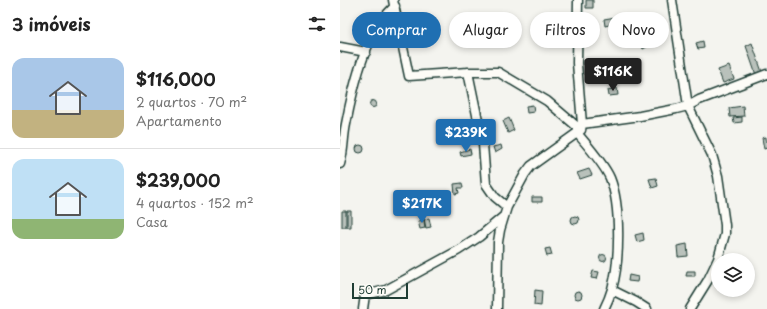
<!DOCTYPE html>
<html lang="pt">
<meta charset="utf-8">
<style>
:root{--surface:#fff;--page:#f6f6f6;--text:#222;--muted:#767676;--line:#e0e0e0;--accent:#1f6fb2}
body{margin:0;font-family:"Playpen Sans",sans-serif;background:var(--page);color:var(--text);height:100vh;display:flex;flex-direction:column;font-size:15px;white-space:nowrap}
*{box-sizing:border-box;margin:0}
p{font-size:13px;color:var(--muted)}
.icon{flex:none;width:22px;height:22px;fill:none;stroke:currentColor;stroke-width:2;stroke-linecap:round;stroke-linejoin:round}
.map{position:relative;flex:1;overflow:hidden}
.sheet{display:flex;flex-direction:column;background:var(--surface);width:340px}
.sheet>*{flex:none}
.guide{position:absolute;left:12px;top:12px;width:355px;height:36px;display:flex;gap:8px}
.buttons{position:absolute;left:371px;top:253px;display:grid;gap:8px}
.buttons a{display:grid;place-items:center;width:44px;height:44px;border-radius:50%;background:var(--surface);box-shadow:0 2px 6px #0003;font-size:20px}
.scale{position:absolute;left:12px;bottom:10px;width:56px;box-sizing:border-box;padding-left:4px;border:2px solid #1f3d34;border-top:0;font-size:11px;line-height:14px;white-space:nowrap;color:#1f3d34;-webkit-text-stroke:3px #fdfcf7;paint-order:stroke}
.price{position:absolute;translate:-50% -34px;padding:0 9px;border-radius:4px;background:var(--accent);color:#fff;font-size:13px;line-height:26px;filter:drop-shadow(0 1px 2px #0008)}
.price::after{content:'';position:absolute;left:50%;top:24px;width:12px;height:9px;margin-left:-6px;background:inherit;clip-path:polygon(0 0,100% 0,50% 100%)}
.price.selected{background:#222;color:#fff}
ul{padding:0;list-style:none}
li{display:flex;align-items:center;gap:12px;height:100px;padding:0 12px}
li+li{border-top:1px solid var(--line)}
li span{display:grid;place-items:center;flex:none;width:112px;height:80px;border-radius:12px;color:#555}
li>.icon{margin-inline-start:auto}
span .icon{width:48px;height:48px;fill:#fffc;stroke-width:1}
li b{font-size:17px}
h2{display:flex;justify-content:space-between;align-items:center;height:48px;padding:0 12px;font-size:17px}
.chip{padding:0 14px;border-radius:18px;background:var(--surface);box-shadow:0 2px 6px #0003;font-size:14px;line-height:36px}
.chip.selected{background:var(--accent);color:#fff}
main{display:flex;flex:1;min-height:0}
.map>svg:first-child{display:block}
.building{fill:#b9c1bb;stroke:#1f3d34}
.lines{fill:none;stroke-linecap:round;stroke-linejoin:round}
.minor-casing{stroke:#1f3d34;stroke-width:11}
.minor{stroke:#fdfcf7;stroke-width:8}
</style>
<main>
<section class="sheet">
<h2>3 imóveis<svg class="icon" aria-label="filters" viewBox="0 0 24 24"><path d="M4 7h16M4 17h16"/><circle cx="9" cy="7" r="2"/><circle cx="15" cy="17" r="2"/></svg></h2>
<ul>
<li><span style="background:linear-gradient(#a9c7e8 65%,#c2b280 0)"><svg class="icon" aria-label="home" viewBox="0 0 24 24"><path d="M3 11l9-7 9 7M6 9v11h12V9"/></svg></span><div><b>$116,000</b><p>2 quartos · 70 m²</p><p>Apartamento</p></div></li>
<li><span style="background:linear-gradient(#bfe0f5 75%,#8fb573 0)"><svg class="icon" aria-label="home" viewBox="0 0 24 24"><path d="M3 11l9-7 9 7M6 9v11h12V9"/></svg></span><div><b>$239,000</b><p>4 quartos · 152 m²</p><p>Casa</p></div></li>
</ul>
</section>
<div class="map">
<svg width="427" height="309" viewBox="0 0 427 309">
<rect width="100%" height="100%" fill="#f4f4ef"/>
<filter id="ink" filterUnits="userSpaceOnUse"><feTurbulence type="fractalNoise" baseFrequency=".025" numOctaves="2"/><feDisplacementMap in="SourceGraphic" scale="8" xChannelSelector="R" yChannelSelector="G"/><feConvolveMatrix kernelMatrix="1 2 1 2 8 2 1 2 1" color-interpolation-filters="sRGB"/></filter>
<g filter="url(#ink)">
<!-- building -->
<path class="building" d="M246,0H253V8H246Z
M276,17L277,23L265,26L264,19Z
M290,22L293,29L285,31L283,24Z
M309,38L312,44L303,49L300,42Z
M363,41L364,48L358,49L356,43Z
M412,43L422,72L416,75L406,46Z
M257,63L258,74H253L252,64Z
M389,66L394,79L383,83L378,70Z
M277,88L278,95L269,96L268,90Z
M29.5 104a3.5 3.5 0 1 1 7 0a3.5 3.5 0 1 1-7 0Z
M193,105L194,112L187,113L186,106Z
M403,106L404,116L390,117L389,108Z
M402,117V122L394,123L393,118Z
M169,118L174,130L168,133L163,121Z
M113,124L117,130L115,131L117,134L113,137L107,128Z
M426,137L427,148L424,149L422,138Z
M16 149a4 4 0 1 1 8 0a4 4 0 1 1-8 0Z
M161,145L162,149L155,153L153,147Z
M130,149L131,154L121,156L120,152Z
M249,169L252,175L240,179L237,173Z
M316,178L318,186L312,188L309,179Z
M122,183L123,188H118L119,193L115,194L114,184Z
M192,197H202V202H192Z
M2,211H6V227H2Z
M7,211H11V227H7Z
M231 220a4 4 0 1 1 8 0a4 4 0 1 1-8 0Z
M89,218L91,227L86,228L84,219Z
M84,220L85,228L80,229L78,221Z
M303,233L304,240L297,242L295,235Z
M347,244L348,256L338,257L337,246Z
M210,248L212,255L207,256L205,249Z
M259.5 258a3.5 3.5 0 1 1 7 0a3.5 3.5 0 1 1-7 0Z
M253,271L259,272L257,279L251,278Z
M347,271H355V276H346Z
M289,275L298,277L297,282L288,281Z
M195,290L202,291L201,306L194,305Z
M234 295a4 4 0 1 1 8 0a4 4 0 1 1-8 0Z"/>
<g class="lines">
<!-- minor casing -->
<g class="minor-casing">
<path id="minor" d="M53,0L69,76L128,72H158L207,101L241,130
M238,0L237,63L242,124L241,130L237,133C247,145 264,164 270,178C281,205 280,261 272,289C270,296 267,303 264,309
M332,0L348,106L372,155L378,176L385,225V234L378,259L368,280L350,309
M0,47L26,52
M128,72L143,144L146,184L155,197L167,207
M242,124L300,116L336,109L348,106L359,100L427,74
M0,164C4,151 3,138 6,124C11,98 21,56 34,33C39,22 47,14 55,6
M272,290L296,302L307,309
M23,309L25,295L46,290L119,250L139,237L164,216
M157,309L158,242L160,230L167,207L185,174L191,166L237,133"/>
</g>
<!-- minor -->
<use href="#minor" class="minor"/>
</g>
</g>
</svg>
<div class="buttons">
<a><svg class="icon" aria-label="layers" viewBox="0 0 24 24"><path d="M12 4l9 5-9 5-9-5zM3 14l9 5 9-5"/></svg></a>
</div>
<div class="scale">50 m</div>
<b class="price selected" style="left:273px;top:92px">$116K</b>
<b class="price" style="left:126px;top:153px">$239K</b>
<b class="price" style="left:82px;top:224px">$217K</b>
<div class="guide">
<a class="chip selected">Comprar</a>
<a class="chip">Alugar</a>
<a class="chip">Filtros</a>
<a class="chip">Novo</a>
</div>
</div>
</main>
